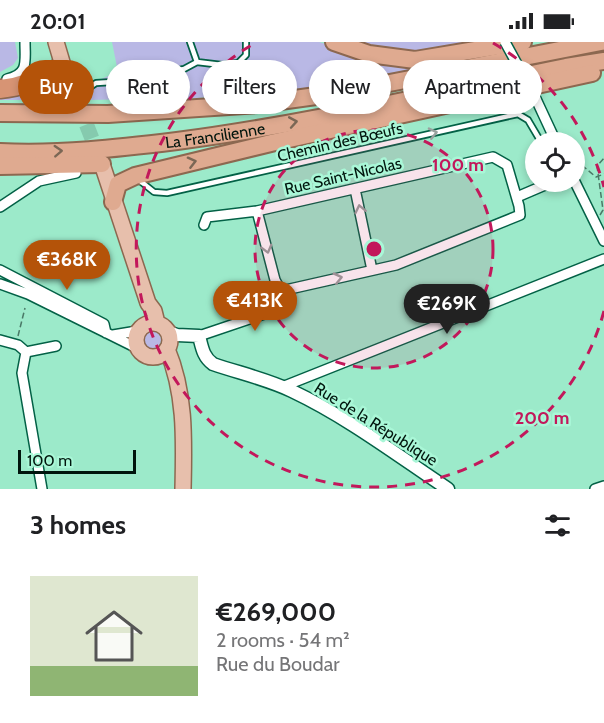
<!DOCTYPE html>
<meta charset="utf-8">
<style>
:root{--surface:#fff;--page:#f6f6f6;--text:#202124;--muted:#757577;--accent:#b45309}
body{margin:0;font-family:Cabin,sans-serif;background:var(--page);color:var(--text);height:100vh;display:flex;flex-direction:column;font-size:22px;white-space:nowrap}
*{box-sizing:border-box;margin:0}
p{font-size:20px;color:var(--muted)}
.icon{flex:none;width:33px;height:33px;fill:none;stroke:currentColor;stroke-width:2;stroke-linecap:round;stroke-linejoin:round}
.map{position:relative;height:447px;overflow:hidden}
.drawer{display:flex;flex-direction:column;background:var(--surface);flex:1}
.drawer>*{flex:none}
.guide{position:absolute;left:18px;top:18px;width:568px;height:54px;display:flex;gap:12px}
.controls{position:absolute;left:525px;top:90px;display:grid;gap:12px}
.controls a{display:grid;place-items:center;width:60px;height:60px;border-radius:50%;background:var(--surface);box-shadow:0 3px 9px #0003;font-size:30px}
.scale{position:absolute;left:18px;bottom:15px;width:118px;box-sizing:border-box;padding-left:6px;border:3px solid #00150d;border-top:0;font-size:16px;line-height:21px;white-space:nowrap;color:#00150d;-webkit-text-stroke:4px #a9f7d7;paint-order:stroke}
.price{position:absolute;translate:-50% -51px;padding:0 14px;border-radius:21px;background:var(--accent);color:#fff;font-size:20px;line-height:39px;filter:drop-shadow(0 2px 3px #0008)}
.price::after{content:'';position:absolute;left:50%;top:36px;width:18px;height:14px;margin-left:-9px;background:inherit;clip-path:polygon(0 0,100% 0,50% 100%)}
.price.current{background:#222;color:#fff}
ul{padding:0;list-style:none}
li{display:flex;align-items:center;gap:18px;height:150px;padding:0 30px}
li span{display:grid;place-items:center;flex:none;width:168px;height:120px;border-radius:0px;color:#555}
li>.icon{margin-inline-start:auto}
span .icon{width:72px;height:72px;fill:#fffc;stroke-width:1}
li b{font-size:26px}
h2{display:flex;justify-content:space-between;align-items:center;height:72px;padding:0 30px;font-size:26px}
.tag{padding:0 21px;border-radius:27px;background:var(--surface);box-shadow:0 3px 9px #0003;font-size:21px;line-height:54px}
.tag.current{background:var(--accent);color:#fff}
.status{display:flex;justify-content:space-between;align-items:center;height:42px;padding:0 30px;background:var(--surface);direction:ltr}
.status svg{height:16px;fill:currentColor}
.map>svg:first-child{display:block}
.green{fill:#b9b8e5}
.lines{fill:none;stroke-linecap:round;stroke-linejoin:round}
.primary-tunnel{stroke:#85caae;stroke-width:15;stroke-dasharray:15 8;stroke-linecap:butt}
.service-casing{stroke:#036146;stroke-width:8}
.minor-casing{stroke:#036146;stroke-width:12}
.tertiary-casing{stroke:#036146;stroke-width:15}
.primary-casing{stroke:#8c6850;stroke-width:18}
.trunk-casing{stroke:#8c6850;stroke-width:20}
.motorway-casing{stroke:#8c6850;stroke-width:21}
.path{stroke:#4a7a67;stroke-width:1.5;stroke-dasharray:6 3;stroke-linecap:butt}
.service{stroke:#fff;stroke-width:4.5}
.minor{stroke:#fff;stroke-width:9}
.tertiary{stroke:#fff;stroke-width:12}
.primary{stroke:#e7bfac;stroke-width:15}
.trunk{stroke:#dfaa90;stroke-width:16}
.motorway{stroke:#d79474;stroke-width:18}
.minor-bridge-casing{stroke:#036146;stroke-width:12;stroke-linecap:butt}
.minor-bridge{stroke:#fff;stroke-width:9}
.oneway{stroke:#7b6755}
.oneway2{stroke:#99a19e}
.ring{fill:none;stroke:#c2185b;stroke-width:3;stroke-dasharray:10 8}
.labels{text-anchor:middle;dominant-baseline:central;stroke-width:5;stroke-linejoin:round;paint-order:stroke}
.street-label{font-size:16px;fill:#00150d;stroke:#a9f7d7}
.centre{fill:#c2185b;stroke:#a9f7d7;stroke-width:3}
.ring-label{font-size:18px;text-anchor:middle;font-weight:bold;fill:#c2185b;stroke:#a9f7d7;stroke-width:5;stroke-linejoin:round;paint-order:stroke}
</style>
<div class="status"><b>20:01</b><svg viewBox="0 0 49 12"><path d="M0 12V9h3v3zM5 12V6h3v6zM10 12V3h3v9zM15 12V0h3v12zM26 1h20v11H26zM47 4h2v5h-2z"/></svg></div>
<div class="map">
<svg width="604" height="447" viewBox="0 0 604 447">
<rect width="100%" height="100%" fill="#9ceaca"/>
<!-- green -->
<path class="green" d="M0,0H15L18,16L13,23L0,30Z
M112,0H319L358,12L449,21L307,46L197,56L86,58L80,46L118,30Z
M350,0H500L446,10H392Z
M57,28L64,52L70,50L72,58H0V50Z
M143 298a9 9 0 1 1 18 0a9 9 0 1 1-18 0Z"/>
<g class="lines">
<!-- primary-tunnel -->
<path class="primary-tunnel" d="M78,61L100,117"/>
<!-- service casing -->
<g class="service-casing">
<path id="service" d="M190,0L197,20
M77,54L96,41L129,39L184,27L197,20L222,23L238,21L246,13V0
M139,138L154,150L167,151L518,72L528,78L541,100"/>
</g>
<!-- minor casing -->
<g class="minor-casing">
<path id="minor" d="M7,37C29,32 25,20 25,0
M536,57L556,100
M574,138L604,199
M355,147L372,228
M517,155L552,140
M0,165L39,139L76,131
M204,183L207,175L257,169
M0,228L104,282L106,291
M0,242L28,252L137,306
M113,293L137,289
M199,294L267,271L275,262L281,249L396,223L520,173L519,164L507,123L493,115L257,169L275,238L281,249
M0,298L18,303L26,310L22,331L42,447
M26,310L56,304
M282,345L604,217
M595,447L604,444"/>
</g>
<!-- tertiary casing -->
<g class="tertiary-casing">
<path id="tertiary" d="M168,290L177,293L199,294C202,305 203,315 213,322C239,331 267,337 292,349C347,375 397,413 448,447"/>
</g>
<!-- primary casing -->
<g class="primary-casing">
<path id="primary" d="M56,0L64,27
M50 34a9 9 0 1 1 18 0a9 9 0 1 1-18 0Z
M68,37L76,58
M102,122L148,261L154,269L157,281
M136 298a17 17 0 1 1 34 0a17 17 0 1 1-34 0Z
M167,307C186,352 184,399 183,447"/>
</g>
<!-- trunk casing -->
<g class="trunk-casing">
<g id="trunk">
<path d="M334,0L369,12L415,18L523,0"/>
<path d="M0,71L108,72L258,62L338,51L601,0"/>
<path id="s1" d="M0,110C59,113 119,106 177,99C308,82 437,51 566,25L604,19"/>
<path d="M0,124L102,122"/>
<path d="M113,160L118,142L135,134L271,101L592,31"/>
</g>
</g>
<!-- motorway casing -->
<g class="motorway-casing">
<path id="motorway" d="M0,47C19,45 36,40 51,29"/>
</g>
<!-- path -->
<path class="path" d="M574,121L578,120L596,135L604,132
M600,173L603,168L597,124L604,116
M18,294L25,266"/>
<!-- service -->
<use href="#service" class="service"/>
<!-- minor -->
<use href="#minor" class="minor"/>
<!-- tertiary -->
<use href="#tertiary" class="tertiary"/>
<!-- primary -->
<use href="#primary" class="primary"/>
<!-- trunk -->
<use href="#trunk" class="trunk"/>
<!-- motorway -->
<use href="#motorway" class="motorway"/>
<!-- minor-bridge casing -->
<g class="minor-bridge-casing">
<path id="minor-bridge" d="M505,0L536,57"/>
</g>
<!-- minor-bridge -->
<use href="#minor-bridge" class="minor-bridge"/>
</g>
<!-- one-way arrows -->
<defs><path id="oneway-chevron" d="M-2-3.5L2.5 0L-2 3.5" fill="none" stroke-width="1.6" stroke-linecap="round" stroke-linejoin="round" transform="scale(1.5)"/></defs>
<g class="oneway">
<use href="#oneway-chevron" transform="translate(293 80) rotate(-10)"/>
<use href="#oneway-chevron" transform="translate(58 109) rotate(-3)"/>
<use href="#oneway-chevron" transform="translate(192 120) rotate(-14)"/>
</g>
<g class="oneway2">
<use href="#oneway-chevron" transform="translate(433 91) rotate(-13)"/>
<use href="#oneway-chevron" transform="translate(360 167) rotate(-102)"/>
<use href="#oneway-chevron" transform="translate(267 207) rotate(75)"/>
<use href="#oneway-chevron" transform="translate(338 236) rotate(-13)"/>
</g>
<!-- distance rings -->
<circle cx="374" cy="207" r="119" fill="#c2185b" fill-opacity=".12"/>
<g class="ring">
<circle cx="374" cy="207" r="119"/>
<path d="M604 269A238 238 0 1 1 255 1M493 1A238 238 0 0 1 604 145"/>
</g>
<g class="labels">
<!-- street labels -->
<g class="street-label">
<text stroke="none"><textPath href="#s1" startOffset="216">La Francilienne</textPath></text>
<text transform="translate(340 100) rotate(-13)">Chemin des Bœufs</text>
<text transform="translate(343 134) rotate(-13)">Rue Saint-Nicolas</text>
<text transform="translate(376 382) rotate(32)">Rue de la République</text>
</g>
</g>
<circle cx="374" cy="207" r="9" class="centre"/>
<g class="ring-label">
<text x="458" y="129">100 m</text>
<text x="542" y="382">200 m</text>
</g>
</svg>
<div class="controls">
<a><svg class="icon" aria-label="locate" viewBox="0 0 24 24"><circle cx="12" cy="12" r="6"/><path d="M12 2v4M12 18v4M2 12h4M18 12h4"/></svg></a>
</div>
<div class="scale">100 m</div>
<b class="price" style="left:67px;top:249px">€368K</b>
<b class="price" style="left:255px;top:290px">€413K</b>
<b class="price current" style="left:447px;top:293px">€269K</b>
<div class="guide">
<a class="tag current">Buy</a>
<a class="tag">Rent</a>
<a class="tag">Filters</a>
<a class="tag">New</a>
<a class="tag">Apartment</a>
</div>
</div>
<section class="drawer">
<h2>3 homes<svg class="icon" aria-label="filters" viewBox="0 0 24 24"><path d="M4 7h16M4 17h16"/><circle cx="9" cy="7" r="2"/><circle cx="15" cy="17" r="2"/></svg></h2>
<ul>
<li><span style="background:linear-gradient(#dfe7d0 75%,#8fb573 0)"><svg class="icon" aria-label="home" viewBox="0 0 24 24"><path d="M3 11l9-7 9 7M6 9v11h12V9"/></svg></span><div><b>€269,000</b><p>2 rooms · 54 m²</p><p>Rue du Boudar</p></div></li>
</ul>
</section>
